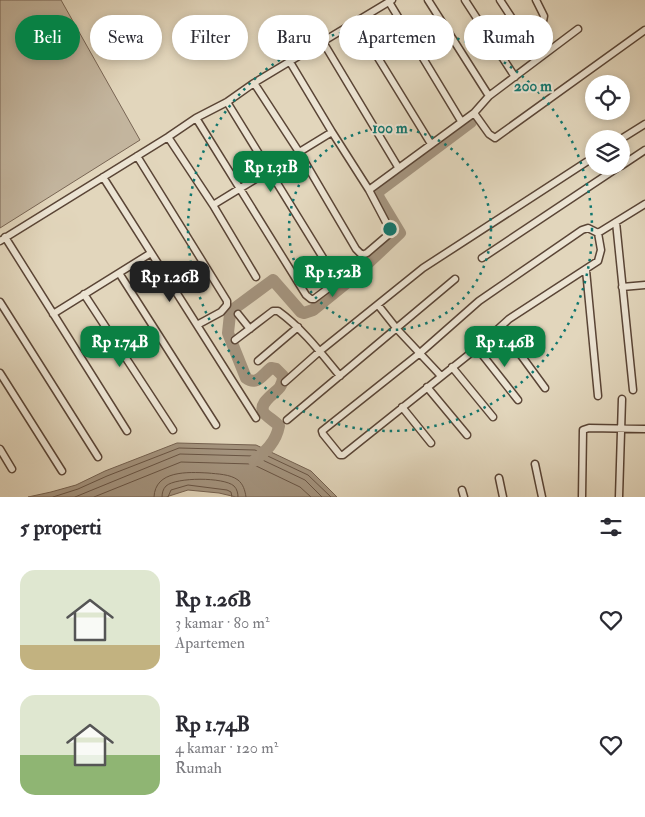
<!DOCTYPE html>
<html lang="id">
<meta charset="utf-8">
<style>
:root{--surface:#fff;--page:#f2f2f3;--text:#2b2b33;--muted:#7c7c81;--accent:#0b8043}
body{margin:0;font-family:"IM FELL Double Pica",serif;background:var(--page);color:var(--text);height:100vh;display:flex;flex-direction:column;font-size:19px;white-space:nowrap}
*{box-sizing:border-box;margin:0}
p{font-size:16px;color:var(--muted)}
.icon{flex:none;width:28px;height:28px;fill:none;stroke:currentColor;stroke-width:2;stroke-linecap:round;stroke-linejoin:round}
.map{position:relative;height:497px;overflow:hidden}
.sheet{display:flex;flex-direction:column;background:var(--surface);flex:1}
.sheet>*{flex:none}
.guide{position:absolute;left:15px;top:15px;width:615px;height:45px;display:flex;gap:10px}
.controls{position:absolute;left:585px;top:75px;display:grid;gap:10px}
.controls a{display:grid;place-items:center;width:45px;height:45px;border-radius:50%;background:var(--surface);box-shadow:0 2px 8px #0003;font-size:25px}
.price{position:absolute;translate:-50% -42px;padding:0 11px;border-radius:10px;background:var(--accent);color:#fff;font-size:16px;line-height:32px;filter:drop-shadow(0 1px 2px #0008)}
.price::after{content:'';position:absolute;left:50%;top:30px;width:15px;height:11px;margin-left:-8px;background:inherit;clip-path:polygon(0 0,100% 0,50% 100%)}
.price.current{background:#222;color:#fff}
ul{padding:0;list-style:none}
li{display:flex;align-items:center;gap:15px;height:125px;padding:0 20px}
li span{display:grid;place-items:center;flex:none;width:140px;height:100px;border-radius:15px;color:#555}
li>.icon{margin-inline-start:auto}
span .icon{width:60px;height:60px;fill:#fffc;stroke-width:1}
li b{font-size:21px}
h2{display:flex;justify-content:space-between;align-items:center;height:60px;padding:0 20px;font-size:21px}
.pill{padding:0 18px;border-radius:22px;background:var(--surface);box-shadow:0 2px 8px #0003;font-size:18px;line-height:45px}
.pill.current{background:var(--accent);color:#fff}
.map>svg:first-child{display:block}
.green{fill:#c3b59e;stroke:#786554}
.water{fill:#a4947f;stroke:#746150}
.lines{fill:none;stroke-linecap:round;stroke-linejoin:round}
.shore{stroke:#685444;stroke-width:1}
.river{stroke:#a4947f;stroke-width:12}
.minor-casing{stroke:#5a4536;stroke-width:9}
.minor{stroke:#ece4d3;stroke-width:6}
.ring{fill:none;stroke:#0f766e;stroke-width:2.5;stroke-dasharray:2.5 5}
.centre{fill:#0f766e;stroke:#ece4d3;stroke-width:2.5}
.ring-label{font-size:15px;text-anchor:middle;font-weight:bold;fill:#0f766e;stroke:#ece4d3;stroke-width:4;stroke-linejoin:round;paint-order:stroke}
</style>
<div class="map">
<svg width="645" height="497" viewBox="0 0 645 497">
<rect width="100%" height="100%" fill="#e2d6bc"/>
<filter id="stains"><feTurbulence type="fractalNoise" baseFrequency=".004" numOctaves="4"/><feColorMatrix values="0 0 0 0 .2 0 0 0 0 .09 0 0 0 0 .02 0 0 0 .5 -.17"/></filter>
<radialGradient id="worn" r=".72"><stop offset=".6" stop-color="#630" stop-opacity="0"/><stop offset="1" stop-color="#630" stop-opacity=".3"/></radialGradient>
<!-- green -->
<path class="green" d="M0,0H61L140,140L0,228Z"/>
<!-- water -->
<path class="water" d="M177,443L256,445L311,471L337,497H236L219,493L188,490L166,497H28L51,492L76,485L105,471Z"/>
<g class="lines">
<!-- shore -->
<path class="shore" d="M53,497L78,489L107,476L179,448L255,450L308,475L331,497
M75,497L180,454L254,456L305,480L322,497
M94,497L181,462L252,464L300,487L311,497
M154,497C155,470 188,472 208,473C217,474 230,474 238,480C243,484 245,490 246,497
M162,497C162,493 163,489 166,486C176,477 224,477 234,486C237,489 238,493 238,497
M168,497L171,490L188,485L227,490L231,492L232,497"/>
<!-- river -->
<path class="river" d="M254,461C266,451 276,442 279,426C275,421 267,417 264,413C257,403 276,393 280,387C282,384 283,379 283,376L276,369L271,368C262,375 257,386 246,378L228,333L230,314L235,308L273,280L301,312L304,313L313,310L350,280L400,233L379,198L378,195L379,191L471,122"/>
<!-- minor casing -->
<g class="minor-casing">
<path id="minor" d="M428,0L489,96L578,29
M465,0L515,77
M500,0L523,35
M389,2L461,121
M356,22L431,144
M323,42L398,167
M497,52L543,21L544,16L536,0
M254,83L299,152L356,249L362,255L367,253L388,235L389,228L369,190L332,132L290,62
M489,96L474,113L489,134L495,138L645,30
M196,118L306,295L311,299H314L334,284L333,274L227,102
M168,137L213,205L256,277
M621,139L645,124
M137,156L227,301V305L221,312L197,325
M621,166L645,150
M103,177L256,418
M369,190L474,113
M213,205L332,132
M616,222L633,390
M598,233L601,250L598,261L509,319L477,348L343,455H340L323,434L322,431L420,353L479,301L582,230L588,228L598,233L645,204
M5,237L127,431
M0,241L168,137L196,118L227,102L254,83L392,0
M482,258L620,166
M586,270L598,396
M119,273L216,425
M622,287L645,285
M84,294L173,430
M0,302L98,457
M378,305L397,329L441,376
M53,314L151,253
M238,314L250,329
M501,328L545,388
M235,340L273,311H278C303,329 321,353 340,376
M477,348L518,400
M258,361L298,327
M452,367L493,417
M0,373L62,471
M285,382L320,351L423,268L594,157
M427,387L467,435
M402,407L431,443
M287,420L455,279
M0,449L12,469
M535,464L542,497
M499,478L503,497
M462,490L464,497
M582,497L583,430L589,428L645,429
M619,497L622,399"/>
</g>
<!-- minor -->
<use href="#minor" class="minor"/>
</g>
<!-- distance rings -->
<g class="ring">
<circle cx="390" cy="229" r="101"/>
<circle cx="390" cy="229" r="202"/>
</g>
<circle cx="390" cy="229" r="8" class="centre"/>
<g class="ring-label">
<text x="533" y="91">200 m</text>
<text x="390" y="133">100 m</text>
</g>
<rect width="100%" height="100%" filter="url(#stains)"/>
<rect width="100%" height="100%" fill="url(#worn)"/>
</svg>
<div class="controls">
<a><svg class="icon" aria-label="locate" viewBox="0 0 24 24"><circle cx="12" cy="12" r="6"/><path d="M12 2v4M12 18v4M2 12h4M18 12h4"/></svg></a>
<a><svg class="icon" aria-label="layers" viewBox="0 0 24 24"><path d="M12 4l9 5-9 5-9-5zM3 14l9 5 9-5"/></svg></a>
</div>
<b class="price" style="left:271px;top:193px">Rp 1.31B</b>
<b class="price" style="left:333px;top:298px">Rp 1.52B</b>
<b class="price current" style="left:170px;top:303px">Rp 1.26B</b>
<b class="price" style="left:120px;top:368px">Rp 1.74B</b>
<b class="price" style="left:505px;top:368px">Rp 1.46B</b>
<div class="guide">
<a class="pill current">Beli</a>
<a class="pill">Sewa</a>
<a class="pill">Filter</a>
<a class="pill">Baru</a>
<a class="pill">Apartemen</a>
<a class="pill">Rumah</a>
</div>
</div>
<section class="sheet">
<h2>5 properti<svg class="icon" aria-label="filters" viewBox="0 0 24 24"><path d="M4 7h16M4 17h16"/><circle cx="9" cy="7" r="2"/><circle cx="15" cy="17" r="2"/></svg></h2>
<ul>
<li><span style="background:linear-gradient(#dfe7d0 75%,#c2b280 0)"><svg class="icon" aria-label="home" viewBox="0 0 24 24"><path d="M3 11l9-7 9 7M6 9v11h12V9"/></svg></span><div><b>Rp 1.26B</b><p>3 kamar · 80 m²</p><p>Apartemen</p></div><svg class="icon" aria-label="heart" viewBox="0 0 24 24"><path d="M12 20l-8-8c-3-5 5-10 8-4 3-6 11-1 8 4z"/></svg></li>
<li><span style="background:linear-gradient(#dfe7d0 60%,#8fb573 0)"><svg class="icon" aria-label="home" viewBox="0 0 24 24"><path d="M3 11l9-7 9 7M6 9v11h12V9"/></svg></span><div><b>Rp 1.74B</b><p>4 kamar · 120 m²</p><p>Rumah</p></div><svg class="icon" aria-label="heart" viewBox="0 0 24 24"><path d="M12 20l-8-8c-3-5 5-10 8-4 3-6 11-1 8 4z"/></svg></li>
</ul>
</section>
